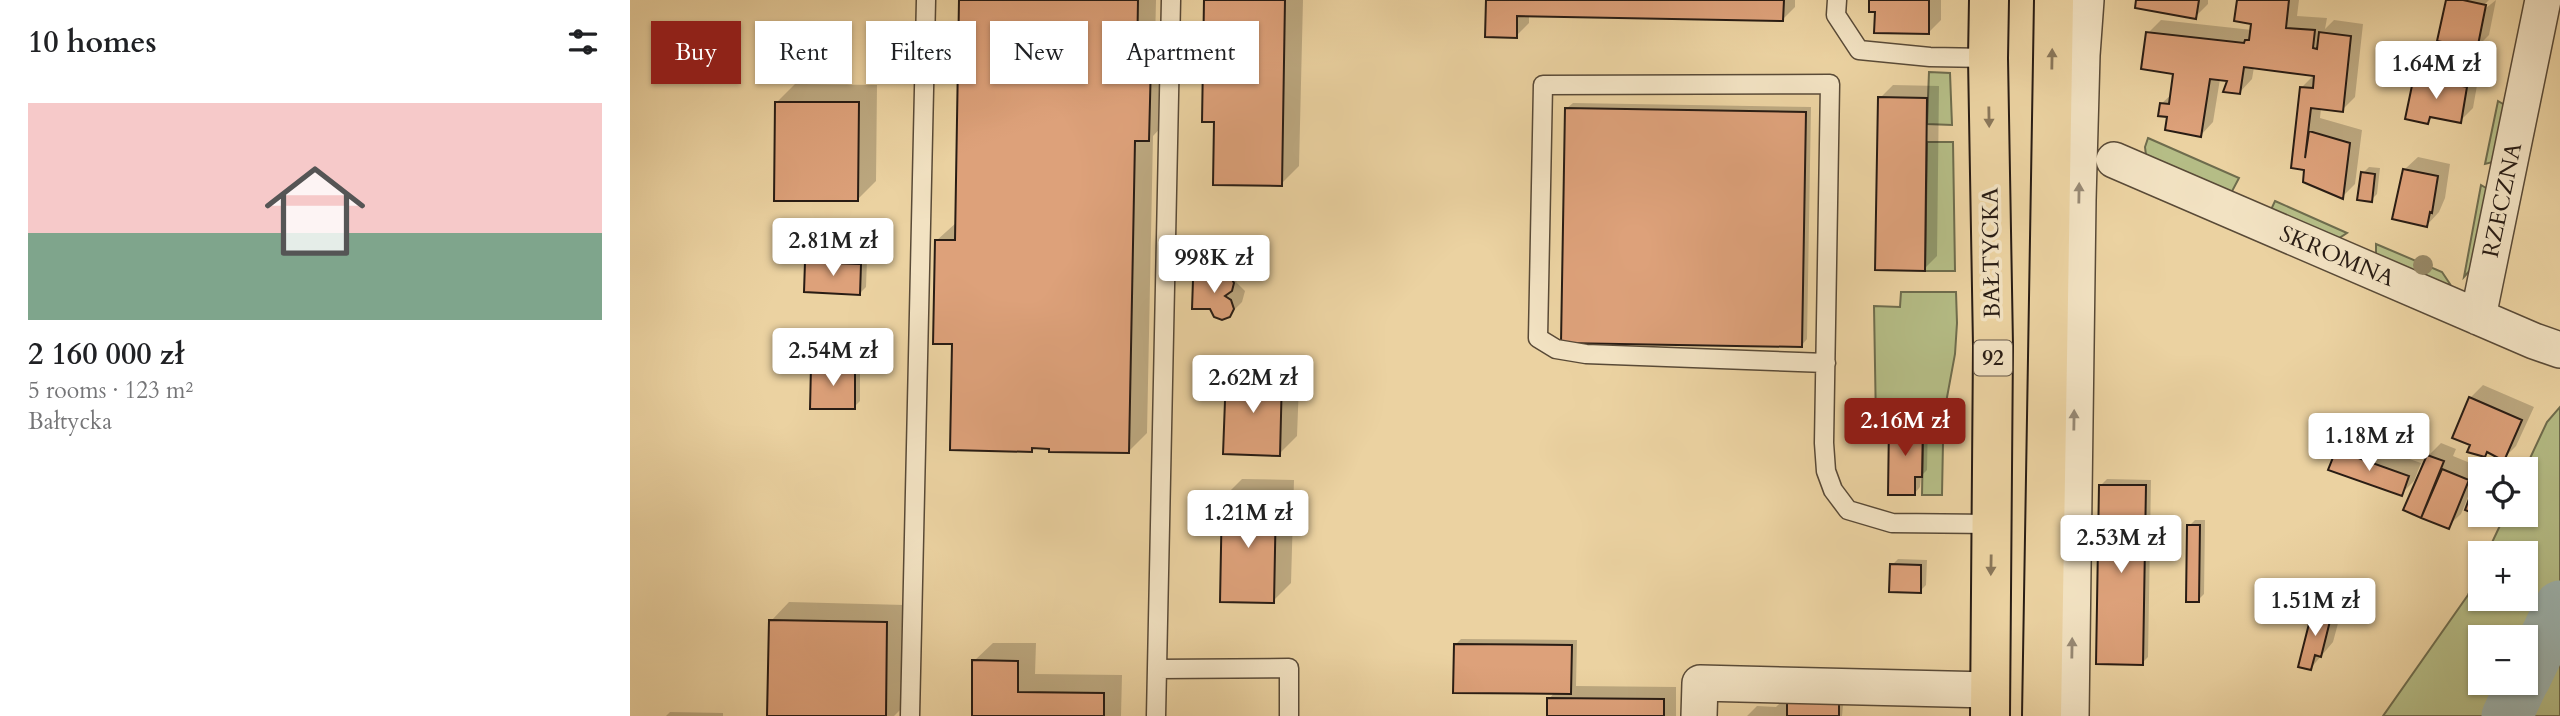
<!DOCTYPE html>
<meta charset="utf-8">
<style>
:root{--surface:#fff;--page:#f6f6f6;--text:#202124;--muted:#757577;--line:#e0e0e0;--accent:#8f2418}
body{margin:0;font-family:Cardo,serif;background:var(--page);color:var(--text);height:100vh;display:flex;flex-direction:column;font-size:26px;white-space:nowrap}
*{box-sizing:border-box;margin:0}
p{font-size:23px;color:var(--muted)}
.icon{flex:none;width:38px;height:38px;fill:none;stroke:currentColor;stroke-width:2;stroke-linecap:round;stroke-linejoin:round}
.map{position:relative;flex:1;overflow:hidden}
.side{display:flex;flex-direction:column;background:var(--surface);width:630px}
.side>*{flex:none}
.top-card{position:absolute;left:21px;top:21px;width:665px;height:63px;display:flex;gap:14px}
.tools{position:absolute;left:1838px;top:457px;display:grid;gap:14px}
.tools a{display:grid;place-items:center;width:70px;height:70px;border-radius:0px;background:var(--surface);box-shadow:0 2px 5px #0004;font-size:35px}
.price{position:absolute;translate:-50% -60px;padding:0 16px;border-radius:7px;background:#fff;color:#222;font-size:23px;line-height:46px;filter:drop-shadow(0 2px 4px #0008)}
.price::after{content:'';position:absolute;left:50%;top:42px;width:21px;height:16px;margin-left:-10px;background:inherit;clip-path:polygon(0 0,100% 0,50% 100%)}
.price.on{background:var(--accent);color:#fff}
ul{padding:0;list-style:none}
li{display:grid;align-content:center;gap:14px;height:371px;padding:0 28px}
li+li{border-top:2px solid var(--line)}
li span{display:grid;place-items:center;height:217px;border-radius:0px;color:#555}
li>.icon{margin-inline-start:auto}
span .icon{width:126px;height:126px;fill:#fffc;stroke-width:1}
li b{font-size:30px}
h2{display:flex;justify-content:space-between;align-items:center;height:84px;padding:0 28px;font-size:30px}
.pill{padding:0 24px;border-radius:0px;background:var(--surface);box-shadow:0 2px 5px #0004;font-size:24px;line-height:63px}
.pill.on{background:var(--accent);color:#fff}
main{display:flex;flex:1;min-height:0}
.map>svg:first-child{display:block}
.green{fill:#b5bd86;stroke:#6e6c4d;stroke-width:2;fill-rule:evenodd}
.shadow{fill:#0003}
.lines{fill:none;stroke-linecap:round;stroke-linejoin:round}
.river{stroke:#9db5b1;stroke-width:51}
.building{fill:#dda17a;stroke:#281c14;stroke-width:2}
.lane-casing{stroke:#594a37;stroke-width:21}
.street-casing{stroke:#594a37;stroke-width:38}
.primary-casing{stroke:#281c14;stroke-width:42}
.lane{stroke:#f2e2c2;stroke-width:18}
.street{stroke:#f2e2c2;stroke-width:35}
.primary{stroke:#ebd2a1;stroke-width:38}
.tree{fill:#978866}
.oneway{fill:#8a775a}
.oneway2{fill:#978974}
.labels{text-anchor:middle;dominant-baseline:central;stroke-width:7;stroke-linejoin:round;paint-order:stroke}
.shield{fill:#f2e2c2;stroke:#655748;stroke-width:2}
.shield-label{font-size:21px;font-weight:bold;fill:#281c14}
.street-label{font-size:23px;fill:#281c14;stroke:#f2e2c2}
</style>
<main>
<section class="side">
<h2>10 homes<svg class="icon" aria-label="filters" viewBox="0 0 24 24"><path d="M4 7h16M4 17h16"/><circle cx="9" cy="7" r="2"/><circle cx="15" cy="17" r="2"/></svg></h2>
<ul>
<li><span style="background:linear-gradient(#f6c9c9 60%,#7fa58c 0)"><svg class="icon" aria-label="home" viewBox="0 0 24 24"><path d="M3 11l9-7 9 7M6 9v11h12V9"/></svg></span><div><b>2 160 000 zł</b><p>5 rooms · 123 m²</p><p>Bałtycka</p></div></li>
</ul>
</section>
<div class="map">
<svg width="1930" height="716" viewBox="0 0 1930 716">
<rect width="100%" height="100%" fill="#ebd2a1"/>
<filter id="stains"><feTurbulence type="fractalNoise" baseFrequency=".00286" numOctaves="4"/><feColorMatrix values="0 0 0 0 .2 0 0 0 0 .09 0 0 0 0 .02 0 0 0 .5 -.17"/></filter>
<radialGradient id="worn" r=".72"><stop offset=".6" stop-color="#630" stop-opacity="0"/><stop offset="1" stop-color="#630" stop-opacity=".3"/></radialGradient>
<!-- green -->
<path class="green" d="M1299,72L1320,73L1322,125L1297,124Z
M1868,101L1878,107L1867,161L1855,164Z
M1518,138L1609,178L1599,197L1516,155L1515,147Z
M1297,142H1323L1325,271H1295Z
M1851,185L1861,191L1842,268L1834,277Z
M1645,201L1717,233L1703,242L1639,214Z
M1746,244L1812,272L1820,284L1815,285L1746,259Z
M1271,292H1326L1327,323L1325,354L1313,419H1293V424H1246L1244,306L1270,307Z
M1930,407V716H1753L1838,595L1850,569V598H1895V553H1857L1875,515L1895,514V469L1917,422ZM1850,637H1895V682H1850Z
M1293,442H1313L1312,495H1292Z"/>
<!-- shadow -->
<path class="shadow" d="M331,0H526L525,44L539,45L537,121L523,136L517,433L498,452L404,447L401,450L324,343L306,241L327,222Z
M576,0H673L669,166L651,184L586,121Z
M857,0H1165V7L1152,20L899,14V23L886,36Z
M1241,0H1311V20L1298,33L1246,10Z
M1508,0H1578V4L1565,17Z
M1609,0H1669L1667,16L1697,18L1695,29L1704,20L1733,24L1725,97L1712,110L1691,108L1690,118L1732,130L1725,184L1712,197L1676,168L1663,167L1672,87L1685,74L1624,67L1622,79L1610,92L1600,80L1590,79L1583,122L1571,135L1539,115L1531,104L1542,94L1545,72L1518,33L1531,20L1622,30L1623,22Z
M1818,0H1859L1849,10L1851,12L1866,0L1859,35L1846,48L1834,45L1828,51Z
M1798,64L1849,74L1843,108L1830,121L1803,116L1798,122L1785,77Z
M165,84L247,85L246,181L228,199L146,103Z
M1263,85L1309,86L1307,256L1294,269L1250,98Z
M943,103L1181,107L1177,339L1171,346L936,109Z
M1788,157L1820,164L1815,198L1809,212L1797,225L1764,217L1775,169Z
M1739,167L1750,168L1747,194L1741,200L1733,173Z
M191,220H230L229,246L217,258L237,259L236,287L230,293L177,263L181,258L179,232Z
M601,260H608L615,266V272L606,282L615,291L612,302L599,315L564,281L577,268H592Z
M616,356L670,358L667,436L649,454L597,374Z
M189,361H230V401L224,407L183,367Z
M1853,385L1904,407L1886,446L1874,458L1858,451L1854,455L1840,398Z
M1267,418H1298L1297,470L1291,476L1290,487L1284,494L1261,424Z
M1720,438L1791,463L1784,481L1771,494L1707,451Z
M1811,443L1826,449L1823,456L1850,467L1831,514L1818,526L1776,509L1798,456Z
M612,479L664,480L661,583L643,601L594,497Z
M1477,479L1521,480L1518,657L1512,663L1471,485Z
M1565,520H1575L1574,594L1568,600L1559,526Z
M1268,559L1297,560L1296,585L1290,591L1262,565Z
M1697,596L1714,601L1703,642L1681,668L1684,609Z
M159,602L275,605L274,706L264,716H139L141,621Z
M831,639L947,640L946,686L1046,687V716H919V699L925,692L825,645Z
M363,643H406L405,674L492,675L491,716H343L344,661Z
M1214,695L1212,716H1117L1127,706L1146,707L1152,701Z
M40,712L93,713V716H36Z"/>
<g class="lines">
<!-- river -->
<path class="river" d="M1895,679L1930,606
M1877,716L1893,682"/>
</g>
<!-- building -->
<path class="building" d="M329,0H508L507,62H521L519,141H505L499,453L419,452V449L402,448V452L320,450L322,344H303L305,240H325Z
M574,0H655L652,186L583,185L584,122H572Z
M856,0H1154L1153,21L887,16V38L855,37Z
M1239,0H1299V34L1244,33L1245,12H1239Z
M1506,0H1569L1566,19L1505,8Z
M1607,0H1659L1656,28L1685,30L1683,48L1687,49L1689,32L1721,36L1713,112L1681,108L1675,158L1679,131L1720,143L1713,199L1673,182L1674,170L1661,168L1670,87L1683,88L1684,76L1614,67L1610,94L1593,92L1597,81L1580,79L1571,137L1535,130L1537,117L1528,116L1530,103L1539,104L1543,74L1511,69L1516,32L1614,43L1615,40H1619L1621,24L1604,21Z
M1816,0H1833L1856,5L1847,50L1830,46L1828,53L1816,50L1817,43L1807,41Z
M1784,76L1837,87L1831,123L1800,117L1798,124L1775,119Z
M1248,97L1297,98L1295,271L1245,270Z
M145,102H229L228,201H144Z
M935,108L1176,112L1172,347L931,343Z
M1773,169L1808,176L1802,213L1800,212L1797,227L1762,219Z
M1731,172L1745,174L1742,202L1727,200Z
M177,232H218L217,261L176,260Z
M175,262L231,264L230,295L174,292Z
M590,271L599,274L604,283L602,291L595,296L601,300L604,309L600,317L592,320L584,317L580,309H562L563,280H579L583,275Z
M181,366H225V409H180Z
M596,374L652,376L650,456L593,454Z
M1839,397L1892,420L1874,461L1857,452L1855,457L1837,452L1840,445L1822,438Z
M1259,423L1293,424L1292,477H1285V495H1258Z
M1706,450L1779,476L1772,496L1698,470Z
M1797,455L1814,461L1791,518L1773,510Z
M1812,469L1839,480L1819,529L1791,518Z
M1469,485H1516L1513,665L1466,664Z
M1844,485L1850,487V514H1853L1852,517L1835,510Z
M592,496L646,498L644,603L590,602Z
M1557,525H1570L1569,602H1556Z
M1260,564L1291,565V593L1259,592Z
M1683,608L1702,613L1691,657L1685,655L1681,670L1668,667Z
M139,620L257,622L256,716H137Z
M824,644L942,645L941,694L823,693Z
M342,660L388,661V692L474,693V716H342Z
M917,698L1034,699V716H917Z
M1157,699L1209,700V716H1157Z"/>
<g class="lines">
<!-- lane casing -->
<g class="lane-casing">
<path id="lane" d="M1207,0L1206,15L1229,50L1300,57L1358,58
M1196,363L956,354L926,349L908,338L913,85L1200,84L1194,443L1196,471L1203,490L1218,510L1262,523L1362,524
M527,669L659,668V716
M280,716L296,0
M526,716L541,0"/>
</g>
<!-- street casing -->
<g class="street-casing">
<path id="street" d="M1484,160L1904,341L1930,350
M1848,317L1913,0
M1069,716L1070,683L1360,690
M1441,716L1448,200L1452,55L1456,0"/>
</g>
<!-- primary casing -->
<g class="primary-casing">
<path id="primary" d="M1359,0L1358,58L1363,346L1360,716
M1412,716L1424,0"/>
</g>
<!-- lane -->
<use href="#lane" class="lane"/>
<!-- street -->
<use href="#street" class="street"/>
<!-- primary -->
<use href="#primary" class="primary"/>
</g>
<!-- trees -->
<circle class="tree" cx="1793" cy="265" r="10"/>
<!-- one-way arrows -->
<defs><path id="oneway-solid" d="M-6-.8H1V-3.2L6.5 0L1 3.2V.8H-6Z" transform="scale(1.75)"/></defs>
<g class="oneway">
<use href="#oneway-solid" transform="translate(1422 59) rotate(-89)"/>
<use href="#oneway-solid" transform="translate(1359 117) rotate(89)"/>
<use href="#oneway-solid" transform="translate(1361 565) rotate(91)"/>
</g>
<g class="oneway2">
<use href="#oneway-solid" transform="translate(1449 193) rotate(-89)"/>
<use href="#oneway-solid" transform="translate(1444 420) rotate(-89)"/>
<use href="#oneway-solid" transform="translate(1442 648) rotate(-89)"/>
</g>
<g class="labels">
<!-- shield labels -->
<rect class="shield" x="1344" y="340.5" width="38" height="35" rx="5"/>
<g class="shield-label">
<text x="1363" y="358">92</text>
</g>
<!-- street labels -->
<g class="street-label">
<text transform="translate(1872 200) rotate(-78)">RZECZNA</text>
<text transform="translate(1361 253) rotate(-91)">BAŁTYCKA</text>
<text transform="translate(1707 256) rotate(23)">SKROMNA</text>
</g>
</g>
<rect width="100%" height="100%" filter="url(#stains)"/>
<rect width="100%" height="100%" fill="url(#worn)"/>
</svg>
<div class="tools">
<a><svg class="icon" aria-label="locate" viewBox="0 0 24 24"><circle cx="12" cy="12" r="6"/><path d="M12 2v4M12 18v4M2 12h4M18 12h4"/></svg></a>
<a>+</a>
<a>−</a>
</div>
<b class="price" style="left:1806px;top:101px">1.64M zł</b>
<b class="price" style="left:203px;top:278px">2.81M zł</b>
<b class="price" style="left:584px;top:295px">998K zł</b>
<b class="price" style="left:203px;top:388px">2.54M zł</b>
<b class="price" style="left:623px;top:415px">2.62M zł</b>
<b class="price on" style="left:1275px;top:458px">2.16M zł</b>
<b class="price" style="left:1739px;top:473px">1.18M zł</b>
<b class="price" style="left:618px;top:550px">1.21M zł</b>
<b class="price" style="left:1491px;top:575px">2.53M zł</b>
<b class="price" style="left:1685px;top:638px">1.51M zł</b>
<div class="top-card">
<a class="pill on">Buy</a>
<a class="pill">Rent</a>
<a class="pill">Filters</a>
<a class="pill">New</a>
<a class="pill">Apartment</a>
</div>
</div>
</main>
